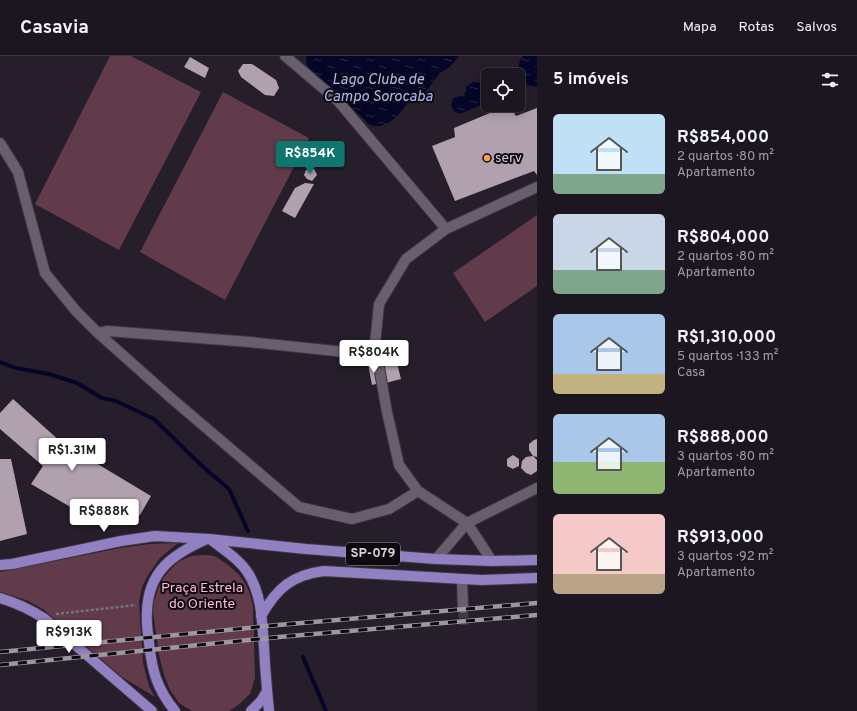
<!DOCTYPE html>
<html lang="pt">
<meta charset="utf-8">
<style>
:root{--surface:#1c1620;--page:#251f29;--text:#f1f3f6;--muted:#a09fa5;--line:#3a353e;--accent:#0f766e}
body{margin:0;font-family:Overpass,sans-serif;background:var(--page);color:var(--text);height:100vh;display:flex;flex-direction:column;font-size:15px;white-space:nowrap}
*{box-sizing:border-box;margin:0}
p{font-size:13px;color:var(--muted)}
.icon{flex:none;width:22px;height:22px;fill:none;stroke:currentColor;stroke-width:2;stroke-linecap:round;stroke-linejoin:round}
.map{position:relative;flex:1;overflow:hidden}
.sheet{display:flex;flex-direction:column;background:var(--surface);width:320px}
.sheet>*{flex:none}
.controls{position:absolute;left:481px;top:12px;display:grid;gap:8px}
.controls a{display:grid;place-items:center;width:44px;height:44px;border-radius:6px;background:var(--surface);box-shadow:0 2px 10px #0003,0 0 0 1px var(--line);font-size:20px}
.price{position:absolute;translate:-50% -34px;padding:0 9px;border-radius:4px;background:#fff;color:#222;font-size:13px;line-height:26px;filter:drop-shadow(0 1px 2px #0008)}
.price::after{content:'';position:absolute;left:50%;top:24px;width:12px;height:9px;margin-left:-6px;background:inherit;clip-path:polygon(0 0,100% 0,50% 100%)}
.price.current{background:var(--accent);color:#fff}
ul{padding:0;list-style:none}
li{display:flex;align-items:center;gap:12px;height:100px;padding:0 16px}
li span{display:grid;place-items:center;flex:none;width:112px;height:80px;border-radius:6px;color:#555}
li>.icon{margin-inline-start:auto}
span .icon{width:48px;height:48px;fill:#fffc;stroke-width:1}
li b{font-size:17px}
h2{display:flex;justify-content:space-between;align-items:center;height:48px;padding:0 16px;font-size:17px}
header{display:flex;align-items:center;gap:24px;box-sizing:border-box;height:56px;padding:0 20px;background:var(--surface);border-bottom:1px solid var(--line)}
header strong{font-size:19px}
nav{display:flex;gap:22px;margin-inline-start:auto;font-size:14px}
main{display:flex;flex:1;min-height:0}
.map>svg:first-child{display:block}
.green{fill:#623b4b}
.water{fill:url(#water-ripples)}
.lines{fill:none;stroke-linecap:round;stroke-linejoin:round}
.stream{stroke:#050627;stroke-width:4}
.building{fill:#b1a0ad}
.minor-tunnel{stroke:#413945;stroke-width:10;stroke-dasharray:10 5;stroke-linecap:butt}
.minor-casing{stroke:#3f3843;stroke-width:12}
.major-casing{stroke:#3f3843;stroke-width:12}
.path{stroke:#78717c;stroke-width:2.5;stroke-dasharray:3 2;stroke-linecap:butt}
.minor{stroke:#685e6d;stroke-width:10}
.major{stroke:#9180c2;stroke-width:10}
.rail-casing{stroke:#9d97a1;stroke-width:4.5}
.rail{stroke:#0d0a0f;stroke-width:3;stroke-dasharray:9;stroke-linecap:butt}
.poi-dot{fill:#fd9c55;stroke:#0d0a0f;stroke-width:1.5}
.labels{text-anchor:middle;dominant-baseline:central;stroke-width:4;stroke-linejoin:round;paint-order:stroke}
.shield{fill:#0d0a0f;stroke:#9a959d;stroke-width:1}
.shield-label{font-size:13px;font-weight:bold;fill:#d7d1da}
.poi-label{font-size:14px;fill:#d7d1da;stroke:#0d0a0f;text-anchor:start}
.park-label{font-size:14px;fill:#fbbcd4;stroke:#0d0a0f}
.water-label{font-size:15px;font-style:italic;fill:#aabcff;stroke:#0d0a0f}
</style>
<header>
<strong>Casavia</strong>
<nav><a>Mapa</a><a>Rotas</a><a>Salvos</a></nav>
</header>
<main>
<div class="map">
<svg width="537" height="655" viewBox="0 0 537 655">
<defs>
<pattern id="water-ripples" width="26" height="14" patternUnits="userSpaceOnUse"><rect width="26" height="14" fill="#050627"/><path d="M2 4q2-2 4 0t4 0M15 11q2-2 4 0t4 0" fill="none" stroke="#292946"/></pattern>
</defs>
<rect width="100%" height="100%" fill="#261e2b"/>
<!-- green -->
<path class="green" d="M110,0H131L201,36L119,194L35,148Z
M223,36L309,82L225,244L140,196Z
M537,159V230L485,266L453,217Z
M178,487L160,502L148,519L142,531L139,546L143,607L149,630L155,641L122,621L43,553L26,544L0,536V516L120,492L150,488Z
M202,499C205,499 211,499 214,500C217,501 220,503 222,505C240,516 250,530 253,551L255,622L250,638L238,649L229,655H192L179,647L170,634L164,619L159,599L153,556L154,545L158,533L163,522L170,514L178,506L191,500Z"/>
<!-- water -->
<path class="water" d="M306,0H459L450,11L440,17L427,34L412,47H408C397,60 388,74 370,69L307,10Z
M523,0H537V31C520,31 513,13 523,0Z
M473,26L483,27L488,33V44L486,47L460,58L454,55L451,49L453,42L461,40L466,36V31Z"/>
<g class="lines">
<!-- stream -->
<path class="stream" d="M0,306L16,312L49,318L77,327L102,342L116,345L154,363L202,410L229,433L248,475
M303,601L326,655"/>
</g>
<!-- building -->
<path class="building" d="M190,1L209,12L205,22L184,11Z
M243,8H252L276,24L279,32L274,40L265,39L241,21L238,15Z
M509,49L516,60L537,52V119L534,115L455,145L432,90L455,81L454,72Z
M314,113L317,119L312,125L307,123L304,119L306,114Z
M305,127L314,128L295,162L282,155L295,132Z
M396,303L401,323L386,327L383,307Z
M376,306L380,327L372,329L368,308Z
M13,343L61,386L151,440L140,459L103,470L31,428L43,410L0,373V357Z
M537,383V401L533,400L529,394V388L534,384Z
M513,399L519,403V410L513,413L507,410V403Z
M533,400L537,404V415L531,419L526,417L521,412L522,405L526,401Z
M0,403H11L27,478L0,485Z"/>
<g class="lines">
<!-- minor-tunnel -->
<path class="minor-tunnel" d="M463,552L464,569"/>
<!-- minor casing -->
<g class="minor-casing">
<path id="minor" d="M285,0L338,45L446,173
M0,87L18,116L45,217L76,255L98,277
M375,288L379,248L406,203L446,173L537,131
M418,435L389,453L352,463L299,451L171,342L98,277L108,275L250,286L345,296L375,288L387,356L399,409L418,435L467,467L492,505
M436,503L467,467L537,432
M462,523L463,552"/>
</g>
<!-- major casing -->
<g class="major-casing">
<path id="major" d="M210,483C223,493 239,503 248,517C262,539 262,566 264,591C265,612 267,634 269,655
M0,509L12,508L121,485L155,480L209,483L306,493L436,503L492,505L537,504
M0,542C17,547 30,553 45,563L152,655
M261,560C277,532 292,519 324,515L481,524L537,522
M175,655C157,633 152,615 149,587C148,577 146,567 147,556C148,515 173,498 207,483
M251,655L261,645L267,635"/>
</g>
<!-- path -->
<path class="path" d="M56,558L136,549"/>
<!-- minor -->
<use href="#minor" class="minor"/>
<!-- major -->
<use href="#major" class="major"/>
<!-- rail casing -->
<g class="rail-casing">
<path id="rail" d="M0,596L278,569L537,547
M0,609L279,581L537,559"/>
</g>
<!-- rail -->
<use href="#rail" class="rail"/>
</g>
<!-- markers -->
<circle class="poi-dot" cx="487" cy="102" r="4"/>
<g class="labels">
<!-- shield labels -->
<rect class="shield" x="346" y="487" width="54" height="22" rx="3"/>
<g class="shield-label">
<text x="373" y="498">SP-079</text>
</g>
<!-- poi labels -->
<g class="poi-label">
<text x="495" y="102">serv</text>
</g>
<!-- park labels -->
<g class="park-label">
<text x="202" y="532">Praça Estrela<tspan x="202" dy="16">do Oriente</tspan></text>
</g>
<!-- water labels -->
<g class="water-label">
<text x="378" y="24">Lago Clube de<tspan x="378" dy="17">Campo Sorocaba</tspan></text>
</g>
</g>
</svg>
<div class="controls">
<a><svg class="icon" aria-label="locate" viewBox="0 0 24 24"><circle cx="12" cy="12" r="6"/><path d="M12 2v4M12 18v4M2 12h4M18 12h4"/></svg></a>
</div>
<b class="price current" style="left:310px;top:119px">R$854K</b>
<b class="price" style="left:374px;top:318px">R$804K</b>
<b class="price" style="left:72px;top:416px">R$1.31M</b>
<b class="price" style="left:104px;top:477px">R$888K</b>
<b class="price" style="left:69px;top:598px">R$913K</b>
</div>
<section class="sheet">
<h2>5 imóveis<svg class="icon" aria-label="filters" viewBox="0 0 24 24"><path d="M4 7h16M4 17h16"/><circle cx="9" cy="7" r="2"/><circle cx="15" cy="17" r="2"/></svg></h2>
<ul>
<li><span style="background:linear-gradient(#bfe0f5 75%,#7fa58c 0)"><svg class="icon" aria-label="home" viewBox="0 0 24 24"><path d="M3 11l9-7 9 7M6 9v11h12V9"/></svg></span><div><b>R$854,000</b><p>2 quartos · 80 m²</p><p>Apartamento</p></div></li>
<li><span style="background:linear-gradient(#c9d6e8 70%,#7fa58c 0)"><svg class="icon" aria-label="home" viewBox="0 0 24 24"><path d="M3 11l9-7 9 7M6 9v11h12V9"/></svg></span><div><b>R$804,000</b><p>2 quartos · 80 m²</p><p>Apartamento</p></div></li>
<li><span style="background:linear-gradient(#a9c7e8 75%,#c2b280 0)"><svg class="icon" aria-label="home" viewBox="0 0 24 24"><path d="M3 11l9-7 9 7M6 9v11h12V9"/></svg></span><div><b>R$1,310,000</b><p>5 quartos · 133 m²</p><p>Casa</p></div></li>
<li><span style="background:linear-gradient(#a9c7e8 60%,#8fb573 0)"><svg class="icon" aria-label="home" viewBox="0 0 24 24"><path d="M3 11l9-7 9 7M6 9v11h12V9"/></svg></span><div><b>R$888,000</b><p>3 quartos · 80 m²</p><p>Apartamento</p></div></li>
<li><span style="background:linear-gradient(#f6c9c9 75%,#b9a48a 0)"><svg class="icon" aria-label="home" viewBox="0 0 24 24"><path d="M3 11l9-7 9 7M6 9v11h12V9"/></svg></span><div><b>R$913,000</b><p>3 quartos · 92 m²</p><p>Apartamento</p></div></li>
</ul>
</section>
</main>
